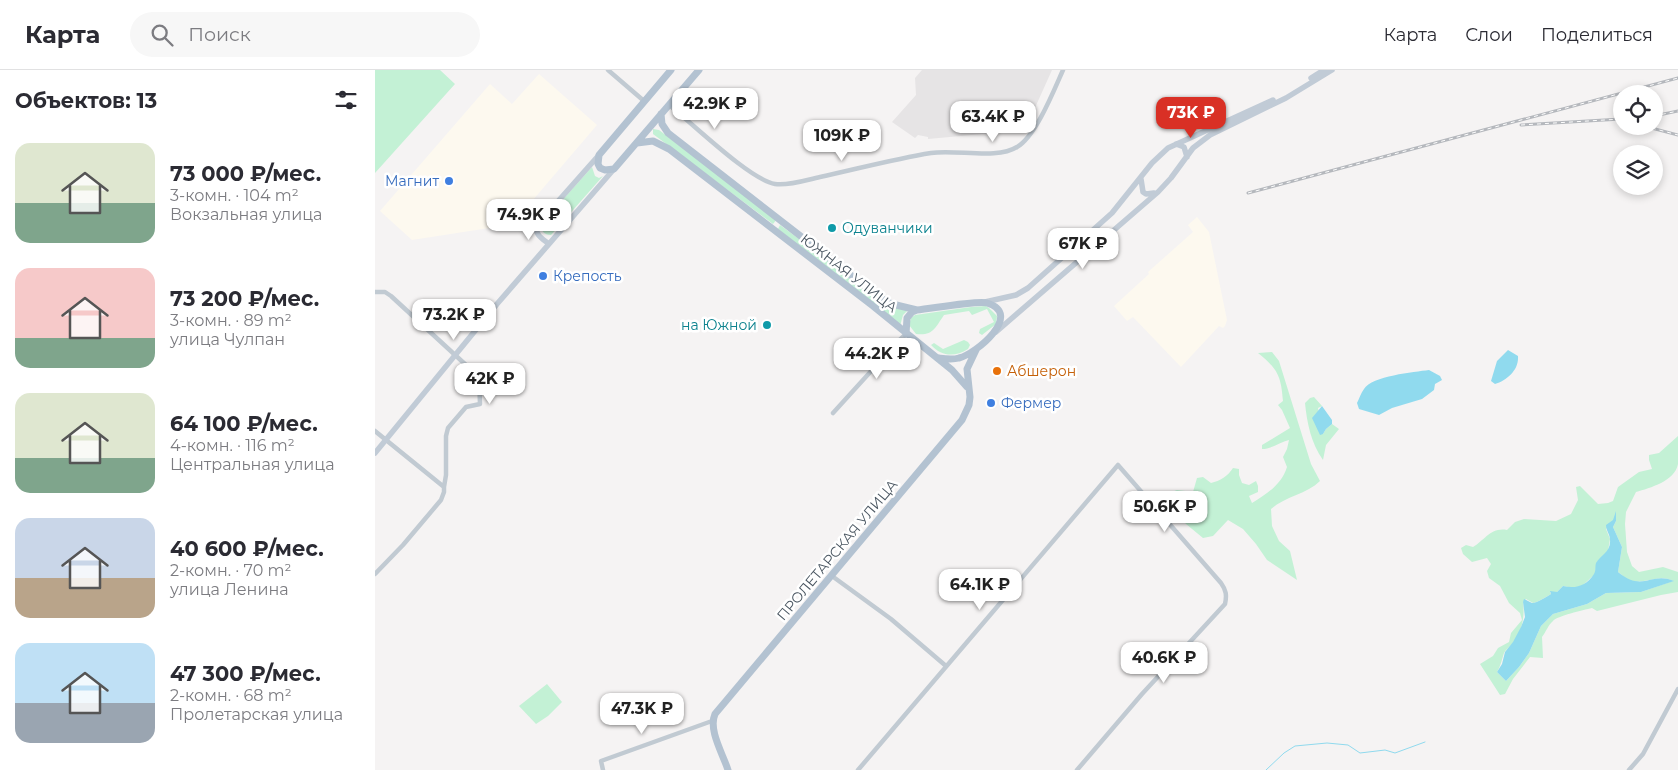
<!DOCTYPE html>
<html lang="ru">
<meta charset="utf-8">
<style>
:root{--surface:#fff;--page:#f7f7f7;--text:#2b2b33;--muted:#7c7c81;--line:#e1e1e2;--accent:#d93025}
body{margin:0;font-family:Montserrat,sans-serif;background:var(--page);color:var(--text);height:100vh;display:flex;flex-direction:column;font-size:19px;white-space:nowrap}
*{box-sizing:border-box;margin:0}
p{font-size:16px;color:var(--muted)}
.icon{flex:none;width:28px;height:28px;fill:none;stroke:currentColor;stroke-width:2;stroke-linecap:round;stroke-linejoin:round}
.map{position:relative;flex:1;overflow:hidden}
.panel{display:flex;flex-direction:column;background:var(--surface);width:375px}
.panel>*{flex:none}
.fabs{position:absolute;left:1238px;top:15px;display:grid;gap:10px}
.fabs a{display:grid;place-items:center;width:50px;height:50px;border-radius:50%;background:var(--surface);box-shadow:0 2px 8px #0003;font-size:25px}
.price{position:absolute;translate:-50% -42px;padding:0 11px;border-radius:10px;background:#fff;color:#222;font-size:16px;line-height:32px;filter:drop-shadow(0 1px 2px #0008)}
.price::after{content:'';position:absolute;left:50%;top:30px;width:15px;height:11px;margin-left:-8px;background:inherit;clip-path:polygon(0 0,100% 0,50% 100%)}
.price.current{background:var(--accent);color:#fff}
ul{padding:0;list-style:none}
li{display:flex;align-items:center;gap:15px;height:125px;padding:0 15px}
li span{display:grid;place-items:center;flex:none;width:140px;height:100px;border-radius:15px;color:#555}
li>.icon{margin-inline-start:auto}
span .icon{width:60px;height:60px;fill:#fffc;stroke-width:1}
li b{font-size:21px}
h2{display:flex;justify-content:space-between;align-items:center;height:60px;padding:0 15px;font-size:21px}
header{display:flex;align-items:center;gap:30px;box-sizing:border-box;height:70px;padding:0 25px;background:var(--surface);border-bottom:1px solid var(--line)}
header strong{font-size:24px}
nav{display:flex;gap:28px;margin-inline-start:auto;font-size:18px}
.search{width:350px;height:45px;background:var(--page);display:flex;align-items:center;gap:12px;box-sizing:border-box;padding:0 18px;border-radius:28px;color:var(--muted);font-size:19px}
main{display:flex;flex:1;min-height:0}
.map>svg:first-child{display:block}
.commercial{fill:#fdf9ef}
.education{fill:#e6e4e5}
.green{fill:#c3f1d5;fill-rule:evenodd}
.water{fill:#90daee}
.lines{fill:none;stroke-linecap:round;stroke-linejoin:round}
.stream{stroke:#90daee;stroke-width:1}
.street{stroke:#c1cad2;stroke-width:4.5}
.secondary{stroke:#c1cbd6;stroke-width:5.5}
.primary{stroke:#b3c2d1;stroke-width:7}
.rail-casing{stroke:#b5b8bd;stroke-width:3}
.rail{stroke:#fff;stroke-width:1;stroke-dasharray:4;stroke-linecap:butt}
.shop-dot{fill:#3f7fe0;stroke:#fff;stroke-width:2}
.culture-dot{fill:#0f9aa8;stroke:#fff;stroke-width:2}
.food-dot{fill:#e8710a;stroke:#fff;stroke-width:2}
.labels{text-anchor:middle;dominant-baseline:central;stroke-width:5;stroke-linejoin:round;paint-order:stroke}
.shop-label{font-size:14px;fill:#366cbe;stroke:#fff;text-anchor:start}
.culture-label{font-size:14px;fill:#0d838f;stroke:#fff;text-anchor:start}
.street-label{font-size:14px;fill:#4a5661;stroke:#fff}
.food-label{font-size:14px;fill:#c56008;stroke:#fff;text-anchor:start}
</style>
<header>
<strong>Карта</strong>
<div class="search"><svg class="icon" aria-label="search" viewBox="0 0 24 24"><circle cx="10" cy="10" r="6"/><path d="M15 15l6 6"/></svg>Поиск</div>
<nav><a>Карта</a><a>Слои</a><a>Поделиться</a></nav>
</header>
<main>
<section class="panel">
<h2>Объектов: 13<svg class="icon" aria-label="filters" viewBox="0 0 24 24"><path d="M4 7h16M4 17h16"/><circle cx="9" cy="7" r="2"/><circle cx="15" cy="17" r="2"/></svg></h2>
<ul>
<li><span style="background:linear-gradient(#dfe7d0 60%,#7fa58c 0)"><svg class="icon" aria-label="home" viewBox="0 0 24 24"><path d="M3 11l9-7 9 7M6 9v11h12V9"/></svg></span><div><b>73 000 ₽/мес.</b><p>3-комн. · 104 m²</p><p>Вокзальная улица</p></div></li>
<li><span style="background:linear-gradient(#f6c9c9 70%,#7fa58c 0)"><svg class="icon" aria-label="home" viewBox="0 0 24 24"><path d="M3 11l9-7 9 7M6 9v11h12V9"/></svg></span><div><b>73 200 ₽/мес.</b><p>3-комн. · 89 m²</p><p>улица Чулпан</p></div></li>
<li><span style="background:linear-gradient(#dfe7d0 65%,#7fa58c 0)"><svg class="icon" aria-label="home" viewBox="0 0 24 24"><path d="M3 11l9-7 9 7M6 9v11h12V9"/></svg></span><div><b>64 100 ₽/мес.</b><p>4-комн. · 116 m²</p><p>Центральная улица</p></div></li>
<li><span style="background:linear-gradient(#c9d6e8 60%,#b9a48a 0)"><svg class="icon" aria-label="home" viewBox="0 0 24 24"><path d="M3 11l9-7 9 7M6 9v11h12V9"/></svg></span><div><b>40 600 ₽/мес.</b><p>2-комн. · 70 m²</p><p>улица Ленина</p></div></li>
<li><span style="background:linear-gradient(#bfe0f5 60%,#9aa5b1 0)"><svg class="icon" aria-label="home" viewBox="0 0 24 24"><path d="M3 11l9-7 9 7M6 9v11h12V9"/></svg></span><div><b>47 300 ₽/мес.</b><p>2-комн. · 68 m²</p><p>Пролетарская улица</p></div></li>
</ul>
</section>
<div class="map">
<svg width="1303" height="700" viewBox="0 0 1303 700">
<rect width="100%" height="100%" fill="#f5f3f3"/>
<!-- commercial -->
<path class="commercial" d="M164,4L222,55L134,158L127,156L37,170L5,141L115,14L137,34Z
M822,147L834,162L852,250L850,256L848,258L844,256L806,297L758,247L752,251L739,236L774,204L773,202L818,162L813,155Z"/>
<!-- education -->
<path class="education" d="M547,0H677L650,60L553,69V67L543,65L540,68L517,52L541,25L540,8Z"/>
<!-- green -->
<path class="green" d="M0,0H65L80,14L0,103Z
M278,59L284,60L402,149L398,154L278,64Z
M217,97L220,106L224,108L228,106L176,165C169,165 166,161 166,154Z
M405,155L489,217L533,240L528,245L525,256L403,159Z
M611,236L614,238L622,246L621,254L607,265L604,263L605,259L619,252L612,239L597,245L594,241L569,245C560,258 558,266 541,264L534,255L536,248L540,245L596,237Z
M589,270L593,272L595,275L593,279C580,287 567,287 556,275L559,273L568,279Z
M897,282L904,291L936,394L945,411C932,424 911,426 896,439L897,456L904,471L915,481L922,510L892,490L881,474L868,459L853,450L838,466L828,468L811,454L788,425L802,420L818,422L822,408L828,407L836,413C845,411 853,406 858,398L864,399V405L867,413L874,415L881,411L883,416V422L874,426L877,433C892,424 907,414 912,397L908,387L912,379L914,370C905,372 897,379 887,379V375L915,358L907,340L903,335L908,331C906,306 903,299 883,283Z
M939,327L947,336L943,338L948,364L951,359L957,354L964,359L951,375L948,390C936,373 932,353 930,333L935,328Z
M1303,366C1303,375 1303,386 1303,394C1300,411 1275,418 1261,422L1251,442L1250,454L1252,482L1257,496L1264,502L1288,497L1303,502V522L1286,525L1222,541L1217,538C1208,540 1182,546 1178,551C1173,555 1171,562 1167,567L1168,588L1155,587L1138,609L1130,624L1125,625L1105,594L1118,586L1123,578L1134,572L1136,563L1147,550L1145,543L1134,533L1125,516L1114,508L1112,501L1116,494L1112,488L1097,492L1088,484L1086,478L1091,475L1098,477C1110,470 1116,457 1132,460L1140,452L1149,449L1181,451L1196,444L1203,430L1201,417L1205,416L1223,434L1233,433L1238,431L1243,417L1264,402L1277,399L1274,390V385L1284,383ZM1238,451H1241L1238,457L1247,477L1243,502C1246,504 1250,508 1253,510C1268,516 1284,503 1298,511L1266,522L1231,523L1212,534L1178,544L1166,556L1154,583L1144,597L1131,611L1122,602C1126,595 1127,589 1129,583C1131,579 1135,577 1137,574C1147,561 1150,548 1148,532L1151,529L1158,533C1161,533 1173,526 1176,524L1175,522H1182L1188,516L1198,518L1207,516L1220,504L1222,492L1233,481L1235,469L1231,459Z
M172,614L187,632L173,646L161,654L144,636Z"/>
<!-- water -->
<path class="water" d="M1133,280L1143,286C1144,300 1132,310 1120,314L1116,311L1122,291Z
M1054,300L1065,306L1067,310L1060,314L1059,320L1047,329L1017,338L1004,345L984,339L982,333C984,329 986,323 989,319C997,306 1039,302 1054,300Z
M947,336L957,350V354L951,359L948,364L945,365L937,348Z
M1241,441V451L1238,457L1247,477L1243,502C1268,523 1276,501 1299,511L1266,522L1231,523L1212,534L1178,544L1166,556L1154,583L1144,597L1131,611L1122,602L1127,594L1130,582L1138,572L1146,557L1150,547L1148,532L1149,529C1152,530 1154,532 1157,533C1160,534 1173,526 1176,524L1175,521L1182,522L1188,516C1201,519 1211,516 1219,504C1221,501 1220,496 1221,493C1226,484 1236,482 1235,470C1235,464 1231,461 1231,455L1238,450Z"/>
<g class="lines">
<!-- stream -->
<path class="stream" d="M891,700L909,683L920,676L952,673L973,675L985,683L1010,680L1020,683L1050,672"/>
<!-- street -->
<path class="street" d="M233,0L269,31
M294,35C317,53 375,110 400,114C414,116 431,110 445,107C482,99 519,89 556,83C581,79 622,90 642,77C661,66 679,20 688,0
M0,222H10L16,226L104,307L105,334L91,337L73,358L71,366V405L69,417L0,361
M458,343L498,299L508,286L531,264
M0,504L28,475L66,430L69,422V417
M457,506L516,549L571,596
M228,700L226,691L337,651
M483,700L743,395L846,513C851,520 852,525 850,534L767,624L702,700
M1254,700L1268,684L1303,619"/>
<!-- secondary -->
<path class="secondary" d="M936,8L949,0
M801,74L809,77L812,87
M766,109L768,122L771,124L779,123
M174,174C168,169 159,165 162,155L224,85
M610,232L641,225L653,218L737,143L777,93L793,78L898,30
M621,262L783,122L796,108L818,78L835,65L911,28L957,0
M0,383L122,234L239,99"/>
<!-- primary -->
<path class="primary" d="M296,0L224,85L223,94L225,98L230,100L239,99L324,0
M286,44L287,54L293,63L504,227L517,234L542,240
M262,73L278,71L294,79L498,236L577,300L592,317
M531,264L532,248L537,242L542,240C555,239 603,230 612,233C649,244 601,284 584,288C577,290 571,289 564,288
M353,700C348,684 333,660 340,644L587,350L594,335L595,327L592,299L601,280"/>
<!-- rail casing -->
<g class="rail-casing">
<path id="rail" d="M1279,46L1303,41
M1146,55L1246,49
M1269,56L1303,65
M873,123L1303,8"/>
</g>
<!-- rail -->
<use href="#rail" class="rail"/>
</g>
<!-- markers -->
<g class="shop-dot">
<circle cx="74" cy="111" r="5"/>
<circle cx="168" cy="206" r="5"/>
<circle cx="616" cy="333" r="5"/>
</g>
<g class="culture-dot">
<circle cx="457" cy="158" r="5"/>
<circle cx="392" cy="255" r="5"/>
</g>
<circle class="food-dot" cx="622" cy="301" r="5"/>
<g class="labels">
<!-- shop labels -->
<g class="shop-label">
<text x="64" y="111" text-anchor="end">Магнит</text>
<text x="178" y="206">Крепость</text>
<text x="626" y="333">Фермер</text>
</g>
<!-- culture labels -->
<g class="culture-label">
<text x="467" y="158">Одуванчики</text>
<text x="382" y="255" text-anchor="end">на Южной</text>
</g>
<!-- street labels -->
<g class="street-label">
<text transform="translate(474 203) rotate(38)">ЮЖНАЯ УЛИЦА</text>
<text transform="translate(462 480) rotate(-50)">ПРОЛЕТАРСКАЯ УЛИЦА</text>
</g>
<!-- food labels -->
<g class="food-label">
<text x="632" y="301">Абшерон</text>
</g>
</g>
</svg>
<div class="fabs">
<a><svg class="icon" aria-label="locate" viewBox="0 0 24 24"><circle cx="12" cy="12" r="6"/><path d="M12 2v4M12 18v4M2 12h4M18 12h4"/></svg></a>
<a><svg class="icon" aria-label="layers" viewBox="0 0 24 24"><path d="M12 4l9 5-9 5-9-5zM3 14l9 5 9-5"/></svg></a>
</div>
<b class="price" style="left:340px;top:60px">42.9K ₽</b>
<b class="price current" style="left:816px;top:69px">73K ₽</b>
<b class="price" style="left:618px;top:73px">63.4K ₽</b>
<b class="price" style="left:467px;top:92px">109K ₽</b>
<b class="price" style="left:154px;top:171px">74.9K ₽</b>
<b class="price" style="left:708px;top:200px">67K ₽</b>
<b class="price" style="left:79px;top:271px">73.2K ₽</b>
<b class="price" style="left:502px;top:310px">44.2K ₽</b>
<b class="price" style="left:115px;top:335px">42K ₽</b>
<b class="price" style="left:790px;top:463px">50.6K ₽</b>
<b class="price" style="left:605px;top:541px">64.1K ₽</b>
<b class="price" style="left:789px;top:614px">40.6K ₽</b>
<b class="price" style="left:267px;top:665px">47.3K ₽</b>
</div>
</main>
